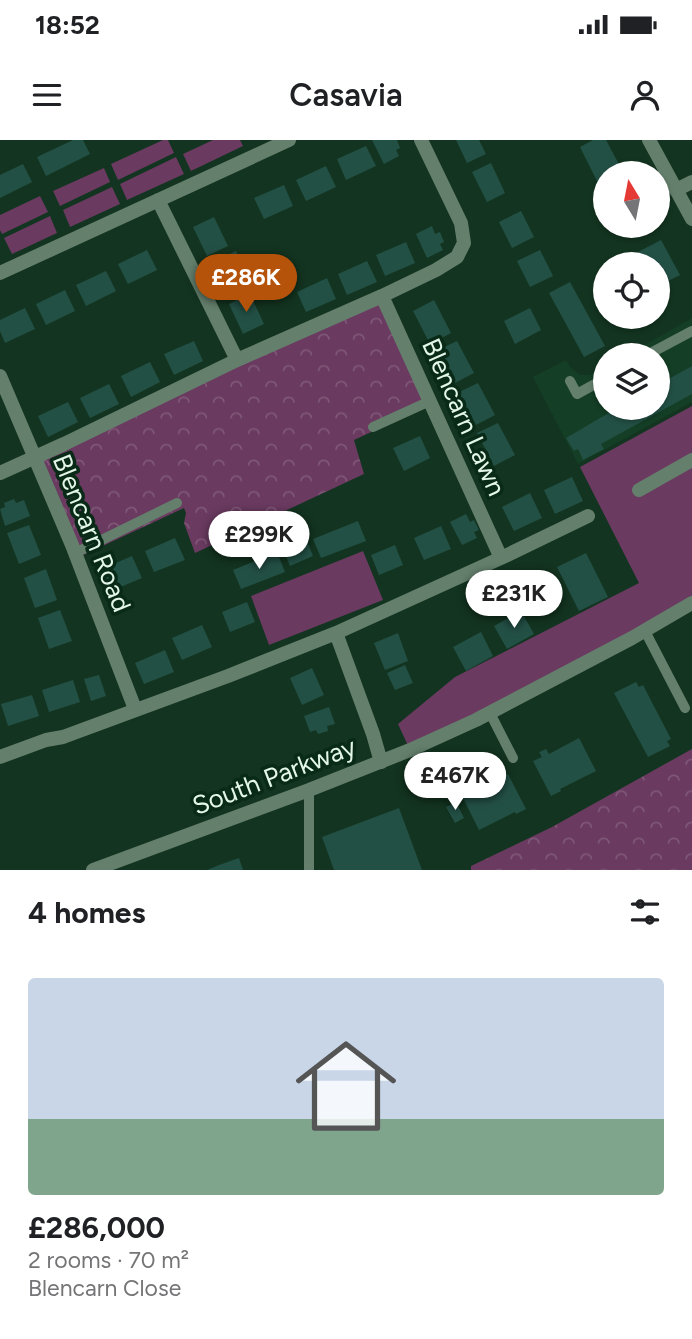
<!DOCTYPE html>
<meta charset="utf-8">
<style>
:root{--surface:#fff;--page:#f2f2f2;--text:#202124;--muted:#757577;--line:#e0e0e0;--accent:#b45309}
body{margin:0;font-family:Figtree,sans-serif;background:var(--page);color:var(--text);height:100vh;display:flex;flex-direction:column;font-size:26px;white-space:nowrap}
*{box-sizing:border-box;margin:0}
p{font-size:23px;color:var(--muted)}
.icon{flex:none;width:38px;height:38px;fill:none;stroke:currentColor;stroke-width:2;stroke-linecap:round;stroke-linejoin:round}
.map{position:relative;height:730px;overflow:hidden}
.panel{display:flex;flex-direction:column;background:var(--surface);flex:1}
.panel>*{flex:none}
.needle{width:46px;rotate:350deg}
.controls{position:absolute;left:593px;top:21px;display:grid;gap:14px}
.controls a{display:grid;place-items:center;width:77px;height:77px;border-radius:50%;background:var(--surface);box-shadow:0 2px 5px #0004;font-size:35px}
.price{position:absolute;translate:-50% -60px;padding:0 16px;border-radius:24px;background:#fff;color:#222;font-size:23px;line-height:46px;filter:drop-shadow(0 2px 4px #0008)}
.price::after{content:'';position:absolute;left:50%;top:42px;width:21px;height:16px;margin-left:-10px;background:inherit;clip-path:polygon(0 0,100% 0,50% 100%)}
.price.current{background:var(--accent);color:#fff}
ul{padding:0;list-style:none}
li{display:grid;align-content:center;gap:14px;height:371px;padding:0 28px}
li+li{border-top:2px solid var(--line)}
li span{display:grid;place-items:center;height:217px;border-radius:7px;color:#555}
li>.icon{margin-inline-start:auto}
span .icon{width:126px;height:126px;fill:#fffc;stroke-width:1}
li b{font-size:30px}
h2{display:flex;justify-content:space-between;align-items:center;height:84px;padding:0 28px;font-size:30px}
.status{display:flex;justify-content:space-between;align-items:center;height:49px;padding:0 35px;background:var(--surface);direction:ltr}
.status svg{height:19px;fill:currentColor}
header{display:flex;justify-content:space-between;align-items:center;height:91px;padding:0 28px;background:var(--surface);font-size:32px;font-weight:600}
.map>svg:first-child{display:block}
.built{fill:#143e25}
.grass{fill:#6a3a60}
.park{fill:url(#park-crowns)}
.building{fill:#235045}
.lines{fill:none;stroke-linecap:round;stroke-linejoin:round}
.service{stroke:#647f6c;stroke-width:10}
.minor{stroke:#647f6c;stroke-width:14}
.tertiary{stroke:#647f6c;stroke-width:14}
.labels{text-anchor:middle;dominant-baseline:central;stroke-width:7;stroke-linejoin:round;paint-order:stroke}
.street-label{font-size:26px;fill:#e3f6e9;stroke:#082a17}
</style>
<div class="status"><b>18:52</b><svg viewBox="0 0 49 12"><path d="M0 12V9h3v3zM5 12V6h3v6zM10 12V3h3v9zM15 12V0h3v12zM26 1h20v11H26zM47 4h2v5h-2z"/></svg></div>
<header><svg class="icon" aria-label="menu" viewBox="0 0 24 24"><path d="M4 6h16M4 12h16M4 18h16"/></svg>Casavia<svg class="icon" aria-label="person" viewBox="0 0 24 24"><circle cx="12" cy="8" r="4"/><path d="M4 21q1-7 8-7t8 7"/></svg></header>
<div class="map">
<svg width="692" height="730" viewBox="0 0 692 730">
<defs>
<pattern id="park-crowns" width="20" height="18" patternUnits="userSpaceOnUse" patternTransform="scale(1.75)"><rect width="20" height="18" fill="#6a3a60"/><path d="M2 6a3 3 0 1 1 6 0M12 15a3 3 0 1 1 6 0" fill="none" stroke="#7f5777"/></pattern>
</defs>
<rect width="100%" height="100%" fill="#133420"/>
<!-- built -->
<path class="built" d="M692,178V262L578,324L533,237L566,220L571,228L580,235H591L605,227L606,268H658V215H627Z"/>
<!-- grass -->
<path class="grass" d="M163,0H168L174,13L118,40L111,24Z
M213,0H240L243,6L191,31L183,14Z
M176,17L184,34L127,60L120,44Z
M104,28L110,42L60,66L53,51Z
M112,47L120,64L70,87L63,70Z
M40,56L48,72L2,94L0,90V75Z
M50,76L57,93L12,114L4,98Z
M692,266V463L410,610L398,584L455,537L639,443L580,327Z
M363,411L383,460L269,505L251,456Z"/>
<!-- park -->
<path class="park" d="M382,156L432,264L354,300L364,334L195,413L184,383L186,373L184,368L77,418L35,317Z
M692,609V730H471V726L552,687Z"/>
<!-- building -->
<path class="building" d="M73,0H83L90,14L46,36L37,17Z
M372,0H397L400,8L396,10L399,16L384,24Z
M456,0H479L486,14L467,23Z
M593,0H606L622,30L617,33H606V39L598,43L580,7Z
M366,6L376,26L346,40L337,19Z
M491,23L505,53L487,62L472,32Z
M23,24L32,42L0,58V35Z
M326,26L336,47L306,61L296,40Z
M284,45L293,66L264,79L254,58Z
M521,71L534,97L512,108L499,82Z
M214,77L228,106L207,116L193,87Z
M432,86L435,94L440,92L444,102L440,104L443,110L427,118L416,94Z
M623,86H649L628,97Z
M661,100L680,135L658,146V124H644L638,112Z
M406,102L415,123L385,136L376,115Z
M147,110L157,130L128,144L118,124Z
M540,110L553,136L530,147L517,121Z
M236,111L250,141L229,151L215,121Z
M367,121L377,142L347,155L338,134Z
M106,131L116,151L86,166L76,145Z
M327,138L336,159L306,172L297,152Z
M570,142L605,206L584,217L549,153Z
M65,150L75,171L46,185L36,164Z
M250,154L264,184L243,194L229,164Z
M434,160L451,193L430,204L413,171Z
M25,168L35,189L5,203L0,191V180Z
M530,168L541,190L515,204L504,181Z
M194,201L203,221L174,235L164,214Z
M457,201L474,233L453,244L436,211Z
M150,222L160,242L131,257L121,236Z
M692,226V254L601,304L604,309L583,320L578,309L574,311L566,298L617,268H658V245Z
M478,243L495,275L474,286L457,253Z
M109,244L119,264L90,278L80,258Z
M68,262L78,282L48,297L38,276Z
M498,283L515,315L494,326L477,293Z
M420,296L430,318L404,331L393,308Z
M572,337L583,361L555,374L544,350Z
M530,353L542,378L514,391L502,367Z
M14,359L16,363L24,360L30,376L5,386L0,369L5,367L4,363Z
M466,374L470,382L474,380L479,390L474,392L477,398L462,405L450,382Z
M358,381L366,401L321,418L313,399Z
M29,385L41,415L19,424L7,393Z
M441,386L451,409L424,420L414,398Z
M305,396L313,416L290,426L282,406Z
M175,398L185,420L154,432L145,411Z
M395,405L403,425L379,435L371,415Z
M277,412L285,432L241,449L233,430Z
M586,413L608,457L579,471L557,427Z
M132,416L142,438L111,451L102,429Z
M46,429L57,460L35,468L24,438Z
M247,462L255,482L230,492L222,472Z
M60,470L72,501L49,509L38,478Z
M521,471L534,494L507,509L494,486Z
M202,485L212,507L182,520L172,498Z
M481,492L493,516L466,531L453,507Z
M398,493L408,521L385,530L374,503Z
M165,510L174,532L144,544L135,523Z
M405,525L413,543L395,550L387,533Z
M312,528L324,555L302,565L290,538Z
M99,535L106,556L91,561L84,539Z
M73,540L80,562L49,572L42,550Z
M636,542L639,547L643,545L671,599L667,601L670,606L648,617L614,553Z
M32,555L39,576L8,586L1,564Z
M329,567L335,584L327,586L328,591L318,594L316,590L310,592L304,576Z
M579,598L596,631L560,649L561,651L551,656L533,621L542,617L539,612L546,609L549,614Z
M497,633L500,639L508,634L526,669L516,674L515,672L479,690L463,658L493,642L491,637Z
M456,662L464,678L455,683L446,667Z
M399,668L422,730H334L322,697Z
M239,718L243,730H207L219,725Z"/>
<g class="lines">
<!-- service -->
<path class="service" d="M647,215L692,191
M570,241L577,254L606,238
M373,287L430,261
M75,413L177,363
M645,491L685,568
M490,573L513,618
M309,730V650"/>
<!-- minor -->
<path class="minor" d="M676,50L692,42
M158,60L237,220
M0,133L289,0
M382,156L501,418
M0,236L72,405L135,569
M0,333L64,304L237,220L382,156L436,130L457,117L464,103L461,83L421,0
M639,350L692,320
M336,493L373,594L381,622
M0,617L46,600L63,597L228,536L336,493L501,418L588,376"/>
<!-- tertiary -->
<path class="tertiary" d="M649,0L692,79
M93,730L309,650L410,610L476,580L632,498L692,463"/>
</g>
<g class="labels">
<!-- street labels -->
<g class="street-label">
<text transform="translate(464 277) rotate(66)">Blencarn Lawn</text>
<text transform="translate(92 393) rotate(68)">Blencarn Road</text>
<text transform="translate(274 636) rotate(-21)">South Parkway</text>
</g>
</g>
</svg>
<div class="controls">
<a><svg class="needle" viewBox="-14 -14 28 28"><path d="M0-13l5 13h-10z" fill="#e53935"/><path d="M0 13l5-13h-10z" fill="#757577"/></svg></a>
<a><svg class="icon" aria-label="locate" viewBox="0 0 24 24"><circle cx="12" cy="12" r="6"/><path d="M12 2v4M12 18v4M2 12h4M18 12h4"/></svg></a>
<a><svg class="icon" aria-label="layers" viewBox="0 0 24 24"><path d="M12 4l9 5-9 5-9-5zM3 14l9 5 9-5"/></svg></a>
</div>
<b class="price current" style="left:246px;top:174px">£286K</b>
<b class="price" style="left:259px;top:431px">£299K</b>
<b class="price" style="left:514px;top:490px">£231K</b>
<b class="price" style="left:455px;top:672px">£467K</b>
</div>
<section class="panel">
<h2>4 homes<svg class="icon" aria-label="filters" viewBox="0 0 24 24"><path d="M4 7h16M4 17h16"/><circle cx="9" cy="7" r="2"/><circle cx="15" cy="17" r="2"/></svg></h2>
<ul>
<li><span style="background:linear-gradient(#c9d6e8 65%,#7fa58c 0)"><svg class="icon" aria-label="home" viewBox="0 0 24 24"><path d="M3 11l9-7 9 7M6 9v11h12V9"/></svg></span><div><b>£286,000</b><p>2 rooms · 70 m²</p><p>Blencarn Close</p></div></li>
</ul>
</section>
